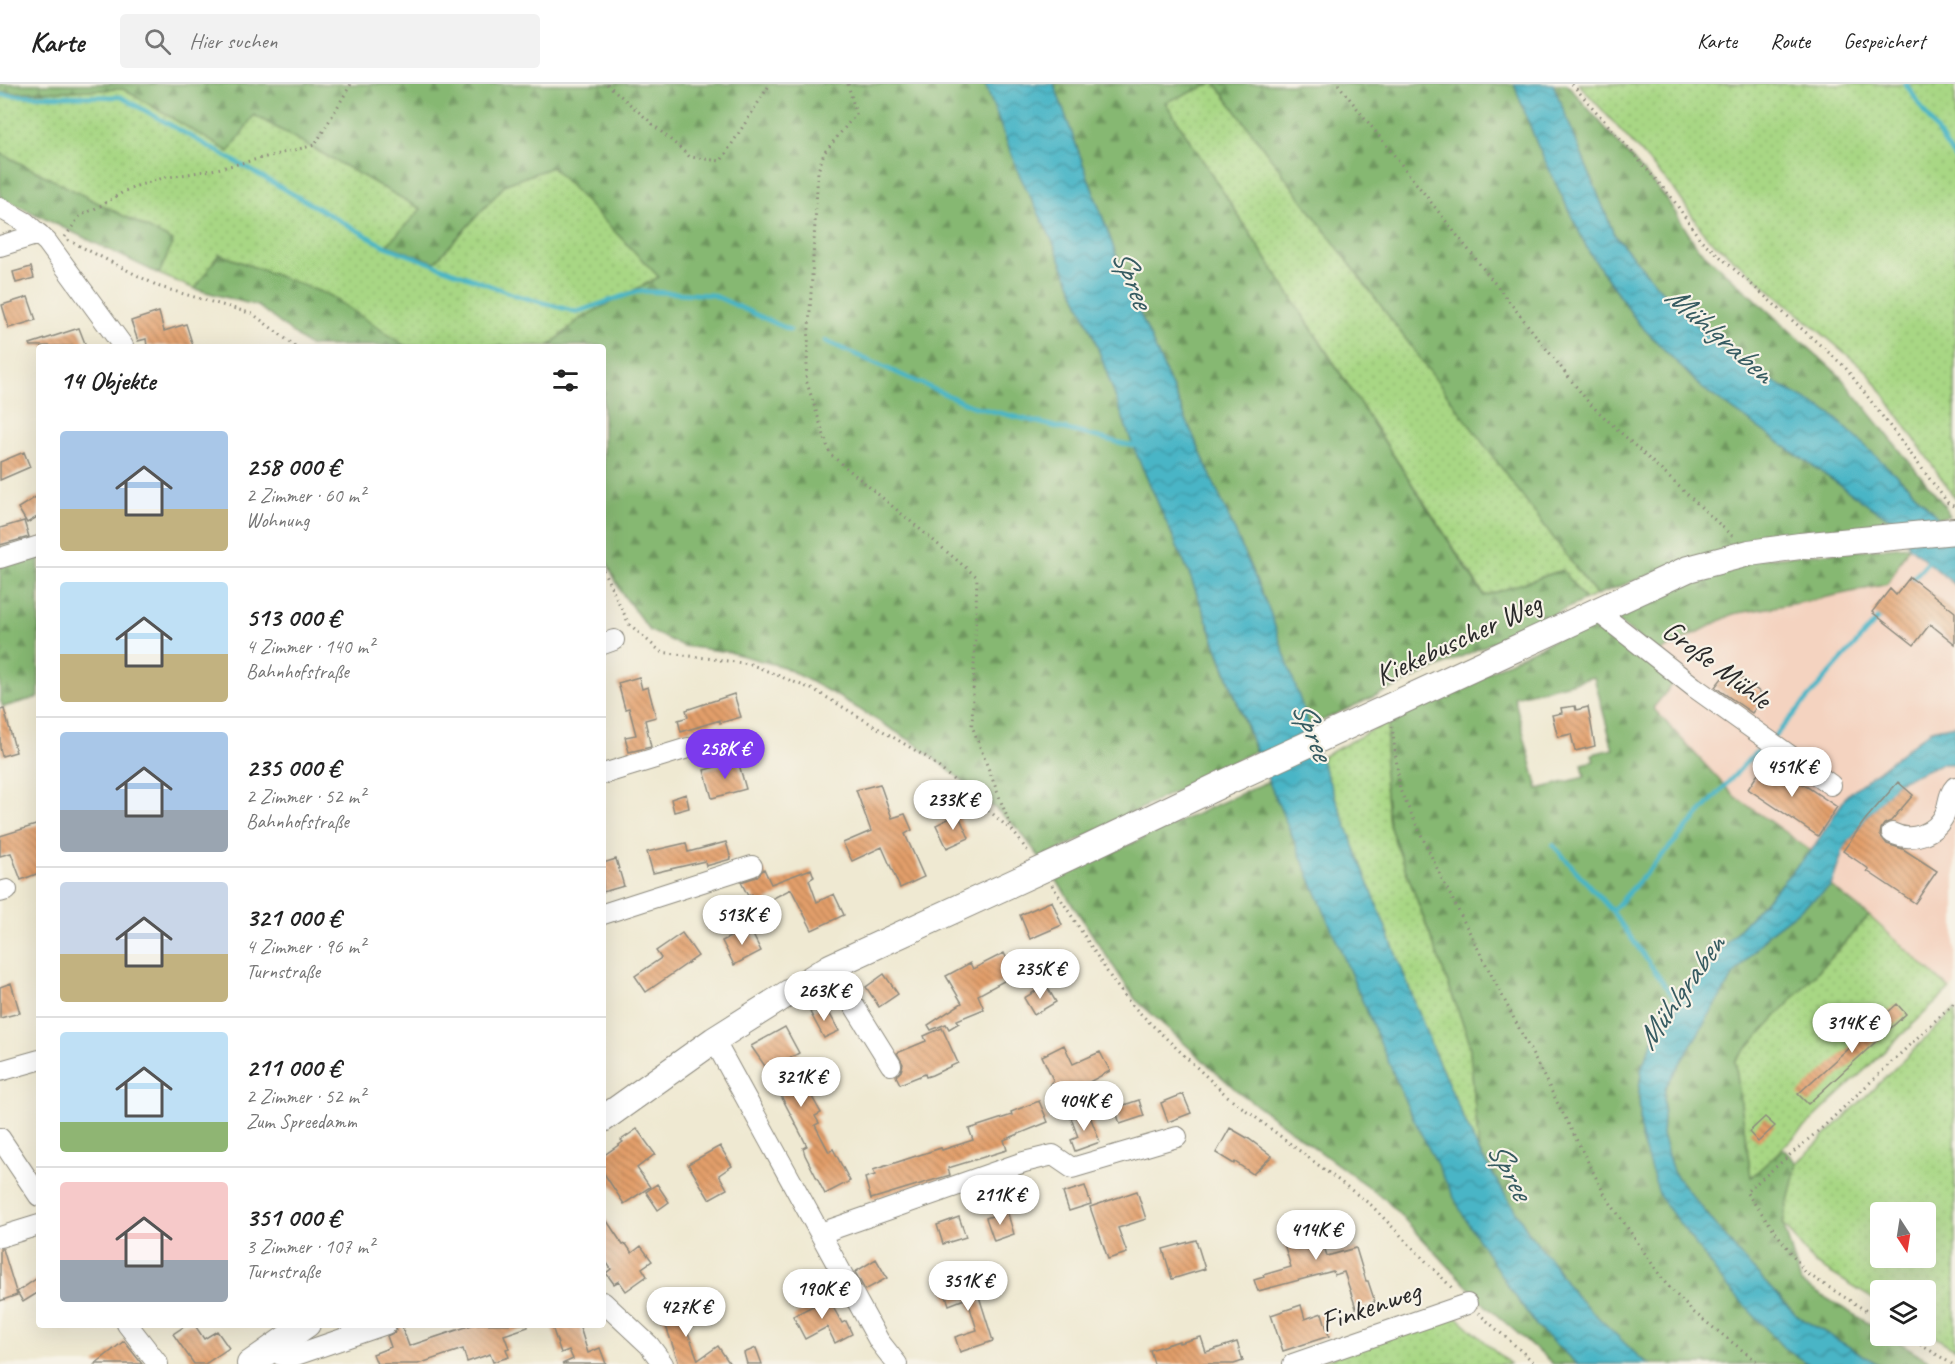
<!DOCTYPE html>
<html lang="de">
<meta charset="utf-8">
<style>
:root{--surface:#fff;--page:#f2f2f2;--text:#222;--muted:#767676;--line:#e0e0e0;--accent:#7c3aed}
body{margin:0;font-family:Caveat,sans-serif;background:var(--page);color:var(--text);height:100vh;display:flex;flex-direction:column;font-size:22px;white-space:nowrap}
*{box-sizing:border-box;margin:0}
p{font-size:20px;color:var(--muted)}
.icon{flex:none;width:33px;height:33px;fill:none;stroke:currentColor;stroke-width:2;stroke-linecap:round;stroke-linejoin:round}
.map{position:relative;flex:1;overflow:hidden}
.drawer{position:absolute;left:36px;top:260px;width:570px;height:984px;display:flex;flex-direction:column;background:var(--surface);border-radius:6px;box-shadow:0 6px 24px #0002}
.drawer>*{flex:none}
.needle{width:39px;rotate:168deg}
.tools{position:absolute;left:1870px;top:1118px;display:grid;gap:12px}
.tools a{display:grid;place-items:center;width:66px;height:66px;border-radius:6px;background:var(--surface);box-shadow:0 6px 24px #0002;font-size:30px}
.price{position:absolute;translate:-50% -51px;padding:0 14px;border-radius:21px;background:#fff;color:#222;font-size:20px;line-height:39px;filter:drop-shadow(0 2px 3px #0008)}
.price::after{content:'';position:absolute;left:50%;top:36px;width:18px;height:14px;margin-left:-9px;background:inherit;clip-path:polygon(0 0,100% 0,50% 100%)}
.price.current{background:var(--accent);color:#fff}
ul{padding:0;list-style:none}
li{display:flex;align-items:center;gap:18px;height:150px;padding:0 24px}
li+li{border-top:2px solid var(--line)}
li span{display:grid;place-items:center;flex:none;width:168px;height:120px;border-radius:6px;color:#555}
li>.icon{margin-inline-start:auto}
span .icon{width:72px;height:72px;fill:#fffc;stroke-width:1}
li b{font-size:26px}
h2{display:flex;justify-content:space-between;align-items:center;height:72px;padding:0 24px;font-size:26px}
header{display:flex;align-items:center;gap:36px;box-sizing:border-box;height:84px;padding:0 30px;background:var(--surface);border-bottom:2px solid var(--line)}
header strong{font-size:28px}
nav{display:flex;gap:33px;margin-inline-start:auto;font-size:21px}
.search{width:420px;height:54px;background:var(--page);display:flex;align-items:center;gap:15px;box-sizing:border-box;padding:0 21px;border-radius:6px;color:var(--muted);font-size:22px}
.map>svg:first-child{display:block}
.built{fill:#f4d3c0}
.green{fill:url(#green-dots);stroke:#6a8158;stroke-width:1.5;fill-rule:evenodd}
.forest{fill:url(#forest-firs);stroke:#58724e;stroke-width:1.5;fill-rule:evenodd}
.water{fill:url(#water-waves);stroke:#3a7078;stroke-width:1.5}
.lines{fill:none;stroke-linecap:round;stroke-linejoin:round}
.stream{stroke:#49b5c6;stroke-width:4.5}
.building{fill:url(#building-back-hatch)}
.minor-casing{stroke:#8d8a7e;stroke-width:22}
.major-casing{stroke:#8d8a7e;stroke-width:28}
.path{stroke:#8d8a7e;stroke-width:3;stroke-dasharray:1.5 4.5;stroke-linecap:butt}
.minor{stroke:#fff;stroke-width:20}
.major{stroke:#fff;stroke-width:26}
.labels{text-anchor:middle;dominant-baseline:central;stroke-width:4.5;stroke-linejoin:round;paint-order:stroke}
.street-label{font-size:30px;fill:#2b2b2b;stroke:#f7f3e8}
.water-label{font-size:32px;font-style:italic;fill:#365b61;stroke:#f7f3e8}
</style>
<header>
<strong>Karte</strong>
<div class="search"><svg class="icon" aria-label="search" viewBox="0 0 24 24"><circle cx="10" cy="10" r="6"/><path d="M15 15l6 6"/></svg>Hier suchen</div>
<nav><a>Karte</a><a>Route</a><a>Gespeichert</a></nav>
</header>
<div class="map">
<svg width="1955" height="1280" viewBox="0 0 1955 1280">
<defs>
<pattern id="green-dots" width="8" height="8" patternUnits="userSpaceOnUse" patternTransform="scale(1.5)"><rect width="8" height="8" fill="#a8d784"/><path d="M2 2h.1M6 6h.1" fill="none" stroke="#91b972" stroke-width="1.8" stroke-linecap="round"/></pattern>
<pattern id="forest-firs" width="22" height="20" patternUnits="userSpaceOnUse" patternTransform="scale(1.5)"><rect width="22" height="20" fill="#86b872"/><path d="M5 1l3.5 6h-7zM16 11l3.5 6h-7z" fill="#6e965e"/></pattern>
<pattern id="water-waves" width="16" height="10" patternUnits="userSpaceOnUse" patternTransform="scale(1.5)"><rect width="16" height="10" fill="#49b5c6"/><path d="M0 5q4-4 8 0t8 0" fill="none" stroke="#3d93a1"/></pattern>
<pattern id="building-back-hatch" width="6" height="6" patternUnits="userSpaceOnUse" patternTransform="scale(1.5)"><rect width="6" height="6" fill="#e39f6a"/><path d="M-1 5l2 2M0 0l6 6M5-1l2 2" fill="none" stroke="#b88257"/></pattern>
</defs>
<rect width="100%" height="100%" fill="#f7f3e8"/>
<filter id="ink" filterUnits="userSpaceOnUse"><feTurbulence type="fractalNoise" baseFrequency=".0167" numOctaves="2"/><feDisplacementMap in="SourceGraphic" scale="12" xChannelSelector="R" yChannelSelector="G"/><feConvolveMatrix kernelMatrix="1 2 1 2 8 2 1 2 1" color-interpolation-filters="sRGB"/></filter>
<filter id="wash" filterUnits="userSpaceOnUse"><feTurbulence type="fractalNoise" baseFrequency=".008" numOctaves="4" result="noise"/><feDisplacementMap in="SourceGraphic" scale="24" xChannelSelector="R" yChannelSelector="G"/><feGaussianBlur stdDeviation="1.35" result="paint"/><feColorMatrix in="noise" values="0 0 0 0 0 0 0 0 0 0 0 0 0 0 0 0 0 1.4 0 .05"/><feComposite in="paint" operator="in"/></filter>
<g filter="url(#wash)">
<rect width="100%" height="100%" fill="#efe9d2"/>
<!-- built -->
<path class="built" d="M1909,462L1955,501V641L1931,646L1847,711L1811,767L1733,711L1653,624L1658,569L1733,530L1809,517L1888,500Z
M1940,680H1955V900L1950,905L1869,832L1831,802L1843,767L1865,736L1898,698Z"/>
<!-- green -->
<path class="green" d="M1212,0H1216L1596,511L1585,516L1562,486L1485,512L1165,18Z
M1579,0H1955V414L1869,289L1706,152L1676,108Z
M123,5L229,67L253,30L422,125L435,178L506,100L552,83L659,193L581,234L549,262H405L329,211L219,170L195,205L159,190L173,157L0,69V9Z
M1389,637L1384,689L1389,741L1469,956L1479,1068L1434,968L1320,674Z
M1869,832L1950,905L1751,1094L1735,977Z
M1955,926V1265L1926,1248V1206H1881V1220L1813,1178L1783,1139L1797,1079ZM1881,1128H1926V1173H1881Z
M1455,1231L1510,1280H1313Z"/>
<!-- forest -->
<path class="forest" d="M0,0H985L1019,90L1051,154L1095,256L1133,362L1191,494L1255,667L1041,775L1019,746L973,705L913,658L839,613L784,583L729,568L683,562L650,547L621,508L603,470V262H549L581,234L659,193L552,83L506,100L435,178L387,161L421,125L254,31L229,68L123,5L0,9Z
M1054,0H1212L1165,18L1484,512L1563,486L1585,516L1308,643L1270,528L1125,195Z
M1216,0H1514L1537,60L1589,168L1639,240L1702,304L1871,423L1901,441L1666,485L1596,511Z
M1553,0H1567L1666,114L1697,163L1840,292L1944,421L1950,432L1938,434L1908,402L1830,329L1731,274L1666,212L1614,150Z
M0,69L173,157L159,190L0,113Z
M219,170L329,211L405,262H309L258,222L195,205Z
M1909,462L1888,500L1809,517L1733,530L1658,569L1607,529L1733,477Z
M39,468V613L3,623L0,615V570L3,567L0,562V480Z
M1594,536L1677,595L1653,624L1733,711L1811,767L1719,867L1658,946L1642,982L1639,1007L1641,1055L1782,1262L1809,1280H1650L1640,1274L1573,1209L1552,1178L1531,1152L1479,1068L1469,956L1389,741L1384,689L1389,637ZM1594,593L1613,665L1592,670L1594,677L1582,680L1585,693L1538,705L1514,613Z
M1269,697L1409,1026L1506,1199L1538,1244L1577,1280H1553L1485,1221L1386,1116L1236,1006L1135,915L1055,794Z
M1831,802L1869,832L1735,977L1751,1093L1783,1065L1797,1079L1783,1139L1801,1199L1881,1247V1251H1887L1935,1280H1878L1797,1232L1744,1176L1673,1088L1662,1051L1665,1003L1733,892L1770,848Z"/>
<!-- water -->
<path class="water" d="M985,0H1054L1125,195L1270,528L1320,674L1434,968L1479,1068L1531,1152L1552,1178L1573,1209L1640,1274L1650,1280H1577L1538,1244L1506,1199L1464,1133L1409,1026L1257,670L1191,494L1133,362L1095,256L1051,154L1019,90Z
M1514,0H1553L1614,150L1666,212L1731,274L1830,329L1908,402L1955,452V501L1909,462L1901,441L1871,423L1702,304L1639,240L1589,168L1537,60Z
M1955,641V680H1940L1898,698L1865,736L1843,767L1831,802L1770,848L1733,892L1665,1004L1662,1051L1673,1088L1744,1176L1797,1232L1878,1280H1809L1782,1262L1724,1199L1660,1113L1641,1055L1639,1007L1642,982L1658,946L1719,867L1811,767L1847,711L1931,646Z"/>
<g class="lines">
<!-- stream -->
<path class="stream" d="M1906,0L1955,75
M0,11L121,13L385,162L518,212L577,228L638,207L713,211L790,246
M825,257L972,322L1133,362
M1910,498L1930,475
M1773,654L1883,529
M1553,761L1612,827L1681,924
M1612,827L1751,673L1765,661"/>
</g>
<g id="blocks">
<!-- building -->
<path class="building" d="M31,183L34,194L16,199L13,188Z
M28,213L36,236L9,244L2,221Z
M159,228L164,247L186,240L193,262H147L146,255L138,257L131,237Z
M79,244L86,262H31L30,260Z
M24,368L30,383L0,396V378Z
M39,411V432L27,439L18,424Z
M24,437L29,453L0,461V444Z
M1910,493L1955,528V560L1930,540L1914,561L1872,528L1890,505L1896,511Z
M1729,585L1765,612L1752,629L1715,603Z
M639,593L642,605L648,603L656,633L645,636L651,663L629,668L625,653L636,651L629,624L625,625L618,599Z
M734,610L741,633L720,639V636L681,648L678,636L688,633L686,626Z
M1575,622L1576,626L1588,623L1595,662L1575,667L1571,650L1558,653L1552,631L1562,629L1561,624Z
M4,625L16,668L2,672L0,664V626Z
M1767,676L1837,723L1818,752L1748,705Z
M738,677L746,705L712,714L704,686Z
M1898,698L1913,711L1891,737L1884,740L1881,745L1880,751L1887,760L1903,765L1937,787L1915,819L1867,787L1869,785L1843,767L1865,736Z
M880,700L892,734L905,730L912,746L905,750L924,793L900,804L882,763L852,777L843,759L871,747L856,706Z
M686,710L689,724L674,728L671,715Z
M958,730L969,754L947,764L936,741Z
M39,740V789L21,796L11,769L0,772V752Z
M726,758L731,775L706,782L705,777L653,789L647,768L686,759L688,768Z
M616,775L624,802L603,808V779Z
M764,785L771,800L811,785L814,793L809,796L817,818L834,810L844,831L812,846L791,805L758,822L752,810L748,812L741,798L756,793Z
M1052,817L1062,841L1030,855L1020,831Z
M749,843L761,867L734,881L722,857Z
M682,849L698,872L646,908L635,892L661,874L656,867Z
M1004,869L1015,891L978,911L984,925L957,936L959,939L949,945L946,940L931,946L928,941L962,919L946,892L970,879L973,885Z
M884,890L898,910L879,923L866,903Z
M11,899L20,929L0,934V903Z
M1046,901L1056,918L1034,931L1024,914Z
M1897,920L1906,930L1808,1020L1798,1010Z
M825,921L839,947L824,954L810,928Z
M785,943L799,969L785,977L797,1000L803,997L821,1029L815,1032L819,1039L815,1041L829,1068L833,1065L850,1097L825,1110L805,1071L803,1064L807,1062L767,985L751,962Z
M942,944L958,979L932,991L926,993L925,990L900,1000L896,992L901,987L903,980L897,969L926,957L924,952Z
M1064,961L1073,980L1100,968L1110,987L1078,1004L1076,1011L1050,1002L1053,996L1042,972Z
M1183,1010L1191,1029L1168,1038L1161,1019Z
M1139,1016L1144,1032L1120,1040L1115,1024Z
M1039,1017L1048,1038L1004,1056L1007,1066L948,1084L950,1091L871,1115L865,1094L875,1091L873,1086L941,1064L942,1066L973,1056L969,1045L1012,1031L1011,1028Z
M1088,1027L1100,1058L1075,1067L1071,1056L1078,1053L1071,1034Z
M1765,1033L1775,1042L1758,1058L1749,1048Z
M1230,1044L1249,1055L1272,1072L1253,1090L1235,1078L1234,1080L1216,1069Z
M637,1045L655,1070L637,1084L650,1103L624,1120L603,1088V1072L623,1058L621,1056Z
M720,1062L732,1082L719,1091L727,1105L709,1115L688,1080Z
M657,1100L669,1118L658,1126L646,1108Z
M1085,1102L1091,1120L1069,1127L1063,1109Z
M1137,1107L1146,1135L1118,1144L1127,1169L1108,1175L1090,1123Z
M1007,1127L1014,1150L994,1157L986,1134Z
M1314,1129L1327,1172L1356,1164L1366,1197H1368L1375,1218L1356,1224L1344,1188L1334,1191L1333,1187L1258,1207L1254,1196L1264,1193L1263,1191L1291,1183L1278,1140Z
M603,1131L623,1161L626,1160L632,1169L641,1162L652,1177L642,1184L647,1192L626,1207L619,1197L614,1200L606,1189L611,1185L603,1173Z
M959,1133L966,1153L943,1160L937,1141Z
M1196,1156L1205,1185L1172,1195L1163,1165Z
M3,1165L17,1211L0,1217V1165Z
M876,1175L887,1194L865,1206L855,1188Z
M964,1189L970,1208L977,1206L993,1257L960,1268L955,1253L977,1246L967,1214L949,1221L941,1197Z
M39,1193V1208L23,1218L17,1208Z
M825,1209L842,1239L846,1237L852,1250L835,1259L827,1243L805,1255L793,1232L813,1222L810,1217Z
M675,1213L698,1276L718,1262L730,1280H679L658,1219Z
M1301,1221L1305,1235L1322,1229L1329,1252L1283,1267L1271,1231Z
M188,1240H194L204,1255L217,1247L229,1264L205,1280H194L173,1250Z
M398,1240H401L409,1262L475,1240H528V1243L504,1251L509,1264L506,1265L509,1273L493,1278L490,1270L467,1278L463,1265L418,1280H377L373,1270L391,1263L387,1252L395,1248Z
M551,1240H579L588,1269L600,1264L606,1280H562L573,1275L569,1266L561,1269Z
M1201,1253L1206,1268L1237,1258L1243,1277L1234,1280H1154L1150,1266L1179,1257V1259Z
M124,1257L142,1280H95Z
M756,1264L762,1280H747L744,1269Z"/>
</g>
</g>
<g filter="url(#ink)">
<use href="#blocks" fill-opacity="0" stroke="#8d8a7e" stroke-width="1.5"/>
<g class="lines">
<!-- minor casing -->
<g class="minor-casing">
<path id="minor" d="M0,124L25,138L47,158L123,262
M0,162L39,150
M0,474L39,462
M1597,527L1694,603L1831,701
M603,560L614,556
M603,690L688,664
M1892,749C1911,759 1936,750 1945,730C1949,721 1948,710 1955,703
M0,808L7,806
M603,830L752,782
M830,883L891,981
M714,956L879,1257L897,1280
M0,987L39,976
M0,1054L39,1112
M821,1149L1024,1078L1053,1071L1072,1084L1177,1053
M0,1153L39,1141
M603,1218L649,1261L663,1280
M127,1240L158,1280
M272,1264L281,1271L290,1273L386,1240
M1293,1280L1467,1220"/>
</g>
<!-- major casing -->
<g class="major-casing">
<path id="major" d="M603,1035L714,956L830,883L1067,774L1222,700L1688,485L1749,469L1800,462L1955,447
M250,1280L307,1240"/>
</g>
<!-- path -->
<path class="path" d="M607,0L690,73L721,77L770,0
M848,0L856,30L824,69L818,87L806,296L830,370L977,493L972,642L1012,746L1029,769
M1338,0L1589,319L1732,452
M1572,0L1672,114L1700,155L1845,283L1948,419L1955,423
M65,153L80,132L102,121L130,104L163,94L217,85L315,61L351,0
M68,156L160,203L253,230L295,262
M603,486L629,540L661,568L750,580L816,607L928,674L1010,745
M1392,642L1400,706L1443,797L1605,1111L1666,1200L1692,1227L1760,1280
M1052,801L1113,897L1130,919L1150,939L1226,1011L1371,1121L1454,1206
M1478,1229L1536,1280
M1881,1236L1806,1189L1746,1108L1823,1043L1955,918
M1905,1251L1952,1280"/>
<!-- minor -->
<use href="#minor" class="minor"/>
<!-- major -->
<use href="#major" class="major"/>
</g>
</g>
<g class="labels">
<!-- street labels -->
<g class="street-label">
<text transform="translate(1458 555) rotate(-25)">Kiekebuscher Weg</text>
<text transform="translate(1717 580) rotate(37)">Große Mühle</text>
<text transform="translate(1370 1222) rotate(-19)">Finkenweg</text>
</g>
<!-- water labels -->
<g class="water-label">
<text transform="translate(1133 194) rotate(68)">Spree</text>
<text transform="translate(1720 250) rotate(41)">Mühlgraben</text>
<text transform="translate(1313 646) rotate(68)">Spree</text>
<text transform="translate(1680 908) rotate(-55)">Mühlgraben</text>
<text transform="translate(1510 1086) rotate(62)">Spree</text>
</g>
</g>
</svg>
<div class="tools">
<a><svg class="needle" viewBox="-14 -14 28 28"><path d="M0-13l5 13h-10z" fill="#e53935"/><path d="M0 13l5-13h-10z" fill="#767676"/></svg></a>
<a><svg class="icon" aria-label="layers" viewBox="0 0 24 24"><path d="M12 4l9 5-9 5-9-5zM3 14l9 5 9-5"/></svg></a>
</div>
<b class="price current" style="left:725px;top:696px">258K €</b>
<b class="price" style="left:1792px;top:714px">451K €</b>
<b class="price" style="left:953px;top:747px">233K €</b>
<b class="price" style="left:742px;top:862px">513K €</b>
<b class="price" style="left:1040px;top:916px">235K €</b>
<b class="price" style="left:824px;top:938px">263K €</b>
<b class="price" style="left:1852px;top:970px">314K €</b>
<b class="price" style="left:801px;top:1024px">321K €</b>
<b class="price" style="left:1084px;top:1048px">404K €</b>
<b class="price" style="left:1000px;top:1142px">211K €</b>
<b class="price" style="left:1316px;top:1177px">414K €</b>
<b class="price" style="left:968px;top:1228px">351K €</b>
<b class="price" style="left:822px;top:1236px">190K €</b>
<b class="price" style="left:686px;top:1254px">427K €</b>
<section class="drawer">
<h2>14 Objekte<svg class="icon" aria-label="filters" viewBox="0 0 24 24"><path d="M4 7h16M4 17h16"/><circle cx="9" cy="7" r="2"/><circle cx="15" cy="17" r="2"/></svg></h2>
<ul>
<li><span style="background:linear-gradient(#a9c7e8 65%,#c2b280 0)"><svg class="icon" aria-label="home" viewBox="0 0 24 24"><path d="M3 11l9-7 9 7M6 9v11h12V9"/></svg></span><div><b>258 000 €</b><p>2 Zimmer · 60 m²</p><p>Wohnung</p></div></li>
<li><span style="background:linear-gradient(#bfe0f5 60%,#c2b280 0)"><svg class="icon" aria-label="home" viewBox="0 0 24 24"><path d="M3 11l9-7 9 7M6 9v11h12V9"/></svg></span><div><b>513 000 €</b><p>4 Zimmer · 140 m²</p><p>Bahnhofstraße</p></div></li>
<li><span style="background:linear-gradient(#a9c7e8 65%,#9aa5b1 0)"><svg class="icon" aria-label="home" viewBox="0 0 24 24"><path d="M3 11l9-7 9 7M6 9v11h12V9"/></svg></span><div><b>235 000 €</b><p>2 Zimmer · 52 m²</p><p>Bahnhofstraße</p></div></li>
<li><span style="background:linear-gradient(#c9d6e8 60%,#c2b280 0)"><svg class="icon" aria-label="home" viewBox="0 0 24 24"><path d="M3 11l9-7 9 7M6 9v11h12V9"/></svg></span><div><b>321 000 €</b><p>4 Zimmer · 96 m²</p><p>Turnstraße</p></div></li>
<li><span style="background:linear-gradient(#bfe0f5 75%,#8fb573 0)"><svg class="icon" aria-label="home" viewBox="0 0 24 24"><path d="M3 11l9-7 9 7M6 9v11h12V9"/></svg></span><div><b>211 000 €</b><p>2 Zimmer · 52 m²</p><p>Zum Spreedamm</p></div></li>
<li><span style="background:linear-gradient(#f6c9c9 65%,#9aa5b1 0)"><svg class="icon" aria-label="home" viewBox="0 0 24 24"><path d="M3 11l9-7 9 7M6 9v11h12V9"/></svg></span><div><b>351 000 €</b><p>3 Zimmer · 107 m²</p><p>Turnstraße</p></div></li>
</ul>
</section>
</div>
